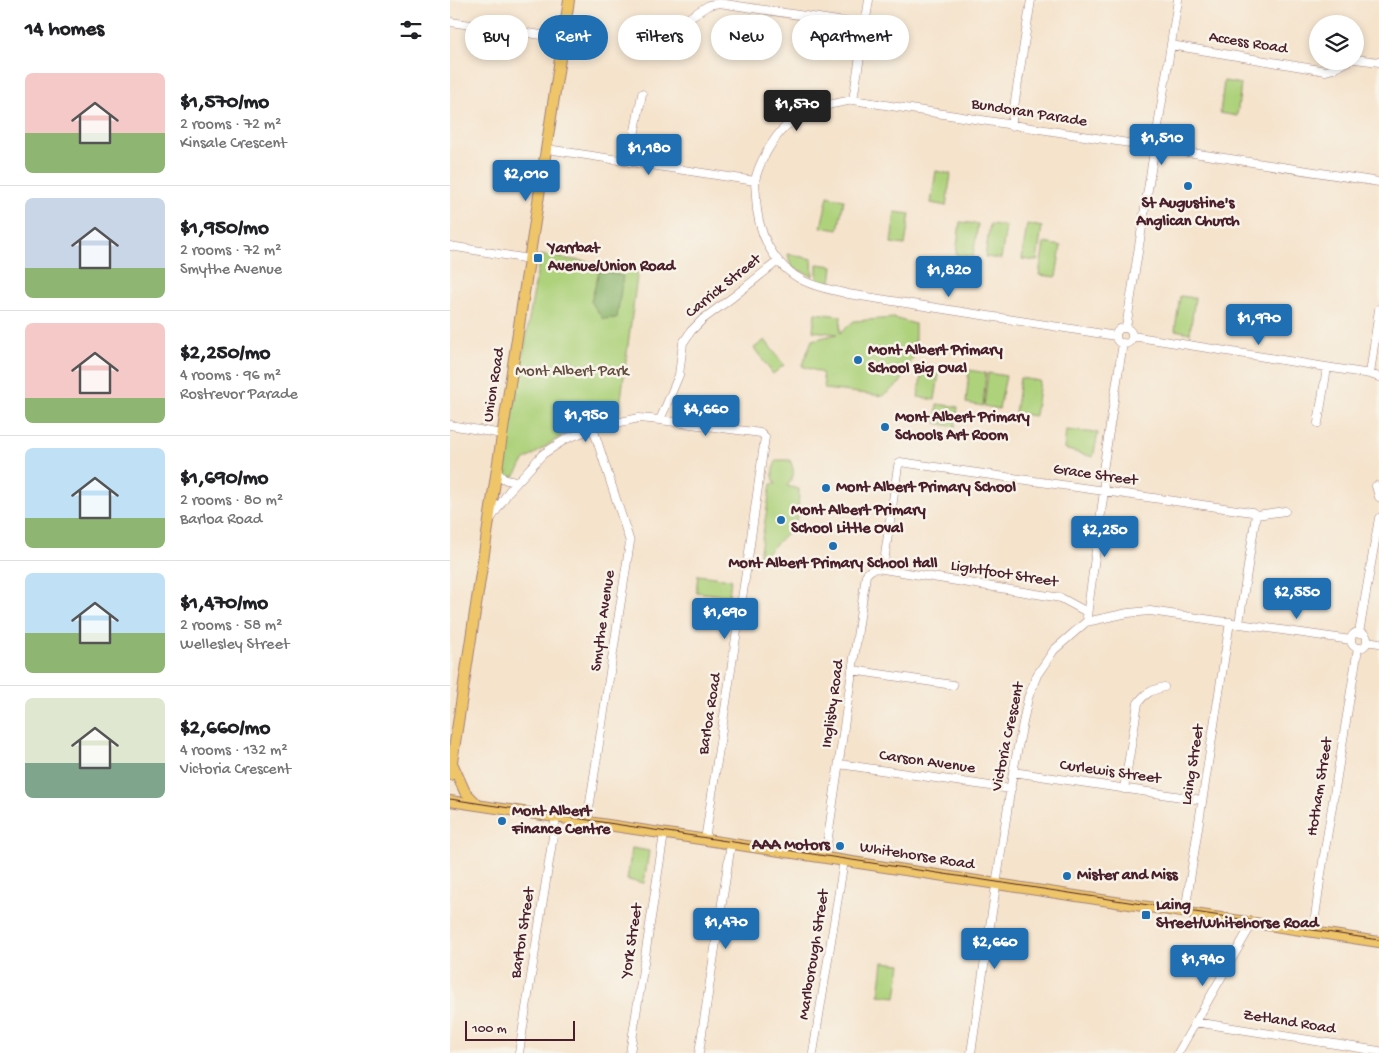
<!DOCTYPE html>
<meta charset="utf-8">
<style>
:root{--surface:#fff;--page:#f6f6f6;--text:#202124;--muted:#757577;--line:#e0e0e0;--accent:#1f6fb2}
body{margin:0;font-family:"Gochi Hand",sans-serif;background:var(--page);color:var(--text);height:100vh;display:flex;flex-direction:column;font-size:19px;white-space:nowrap}
*{box-sizing:border-box;margin:0}
p{font-size:16px;color:var(--muted)}
.icon{flex:none;width:28px;height:28px;fill:none;stroke:currentColor;stroke-width:2;stroke-linecap:round;stroke-linejoin:round}
.map{position:relative;flex:1;overflow:hidden}
.drawer{display:flex;flex-direction:column;background:var(--surface);width:450px}
.drawer>*{flex:none}
.top-card{position:absolute;left:15px;top:15px;width:475px;height:45px;display:flex;gap:10px}
.controls{position:absolute;left:859px;top:15px;display:grid;gap:10px}
.controls a{display:grid;place-items:center;width:55px;height:55px;border-radius:50%;background:var(--surface);box-shadow:0 2px 8px #0003;font-size:25px}
.scale{position:absolute;left:15px;bottom:12px;width:110px;box-sizing:border-box;padding-left:5px;border:2px solid #4a1f2b;border-top:0;font-size:14px;line-height:18px;white-space:nowrap;color:#4a1f2b;-webkit-text-stroke:4px #f7f3e8;paint-order:stroke}
.price{position:absolute;translate:-50% -42px;padding:0 11px;border-radius:5px;background:var(--accent);color:#fff;font-size:16px;line-height:32px;filter:drop-shadow(0 1px 2px #0008)}
.price::after{content:'';position:absolute;left:50%;top:30px;width:15px;height:11px;margin-left:-8px;background:inherit;clip-path:polygon(0 0,100% 0,50% 100%)}
.price.active{background:#222;color:#fff}
ul{padding:0;list-style:none}
li{display:flex;align-items:center;gap:15px;height:125px;padding:0 25px}
li+li{border-top:1px solid var(--line)}
li span{display:grid;place-items:center;flex:none;width:140px;height:100px;border-radius:8px;color:#555}
li>.icon{margin-inline-start:auto}
span .icon{width:60px;height:60px;fill:#fffc;stroke-width:1}
li b{font-size:21px}
h2{display:flex;justify-content:space-between;align-items:center;height:60px;padding:0 25px;font-size:21px}
.pill{padding:0 18px;border-radius:22px;background:var(--surface);box-shadow:0 2px 8px #0003;font-size:18px;line-height:45px}
.pill.active{background:var(--accent);color:#fff}
main{display:flex;flex:1;min-height:0}
.map>svg:first-child{display:block}
.green{fill:#aed27b;stroke:#7c7853}
.forest{fill:#8ab46b;stroke:#6a6a4b}
.lines{fill:none;stroke-linecap:round;stroke-linejoin:round}
.minor-casing{stroke:#a0817c;stroke-width:9}
.major-casing{stroke:#a0817c;stroke-width:12}
.minor{stroke:#fff;stroke-width:8}
.major{stroke:#eec569;stroke-width:10}
.tram{stroke:#4a1f2b;stroke-width:1}
.poi-dot{fill:#1f6fb2;stroke:#f7f3e8;stroke-width:2}
.labels{text-anchor:middle;dominant-baseline:central;stroke-width:5;stroke-linejoin:round;paint-order:stroke}
.street-label{font-size:16px;fill:#4a1f2b;stroke:#f7f3e8}
.poi-label{font-size:16px;font-weight:bold;fill:#4a1f2b;stroke:#f7f3e8;text-anchor:start}
.park-label{font-size:16px;fill:#634c3f;stroke:#f7f3e8}
</style>
<main>
<section class="drawer">
<h2>14 homes<svg class="icon" aria-label="filters" viewBox="0 0 24 24"><path d="M4 7h16M4 17h16"/><circle cx="9" cy="7" r="2"/><circle cx="15" cy="17" r="2"/></svg></h2>
<ul>
<li><span style="background:linear-gradient(#f6c9c9 60%,#8fb573 0)"><svg class="icon" aria-label="home" viewBox="0 0 24 24"><path d="M3 11l9-7 9 7M6 9v11h12V9"/></svg></span><div><b>$1,570/mo</b><p>2 rooms · 72 m²</p><p>Kinsale Crescent</p></div></li>
<li><span style="background:linear-gradient(#c9d6e8 70%,#8fb573 0)"><svg class="icon" aria-label="home" viewBox="0 0 24 24"><path d="M3 11l9-7 9 7M6 9v11h12V9"/></svg></span><div><b>$1,950/mo</b><p>2 rooms · 72 m²</p><p>Smythe Avenue</p></div></li>
<li><span style="background:linear-gradient(#f6c9c9 75%,#8fb573 0)"><svg class="icon" aria-label="home" viewBox="0 0 24 24"><path d="M3 11l9-7 9 7M6 9v11h12V9"/></svg></span><div><b>$2,250/mo</b><p>4 rooms · 96 m²</p><p>Rostrevor Parade</p></div></li>
<li><span style="background:linear-gradient(#bfe0f5 70%,#8fb573 0)"><svg class="icon" aria-label="home" viewBox="0 0 24 24"><path d="M3 11l9-7 9 7M6 9v11h12V9"/></svg></span><div><b>$1,690/mo</b><p>2 rooms · 80 m²</p><p>Barloa Road</p></div></li>
<li><span style="background:linear-gradient(#bfe0f5 60%,#8fb573 0)"><svg class="icon" aria-label="home" viewBox="0 0 24 24"><path d="M3 11l9-7 9 7M6 9v11h12V9"/></svg></span><div><b>$1,470/mo</b><p>2 rooms · 58 m²</p><p>Wellesley Street</p></div></li>
<li><span style="background:linear-gradient(#dfe7d0 65%,#7fa58c 0)"><svg class="icon" aria-label="home" viewBox="0 0 24 24"><path d="M3 11l9-7 9 7M6 9v11h12V9"/></svg></span><div><b>$2,660/mo</b><p>4 rooms · 132 m²</p><p>Victoria Crescent</p></div></li>
</ul>
</section>
<div class="map">
<svg width="929" height="1053" viewBox="0 0 929 1053">
<rect width="100%" height="100%" fill="#f7f3e8"/>
<filter id="ink" filterUnits="userSpaceOnUse"><feTurbulence type="fractalNoise" baseFrequency=".02" numOctaves="2"/><feDisplacementMap in="SourceGraphic" scale="10" xChannelSelector="R" yChannelSelector="G"/><feConvolveMatrix kernelMatrix="1 2 1 2 8 2 1 2 1" color-interpolation-filters="sRGB"/></filter>
<filter id="wash" filterUnits="userSpaceOnUse"><feTurbulence type="fractalNoise" baseFrequency=".0096" numOctaves="4" result="noise"/><feDisplacementMap in="SourceGraphic" scale="20" xChannelSelector="R" yChannelSelector="G"/><feGaussianBlur stdDeviation="1.12" result="paint"/><feColorMatrix in="noise" values="0 0 0 0 0 0 0 0 0 0 0 0 0 0 0 0 0 1.4 0 .05"/><feComposite in="paint" operator="in"/></filter>
<g filter="url(#wash)">
<rect width="100%" height="100%" fill="#f5e3cc"/>
<!-- green -->
<path class="green" d="M774,81L791,84L787,116L770,113Z
M486,171L501,174L496,206L481,203Z
M378,196L394,200L388,230L371,227Z
M445,212L460,214L455,245L441,243Z
M510,222L528,224L523,257L506,255Z
M540,224L556,226L551,259L535,257Z
M577,224L592,227L587,261L572,259Z
M594,243L611,246L606,277L589,275Z
M338,254L362,259L363,276L341,267Z
M90,255L188,269L169,414L143,422L116,433L74,461L64,477H54V467Z
M367,264L383,266L381,283L367,281Z
M730,296L745,298L740,333L725,330Z
M365,313L391,316L390,333L404,321L444,318L465,324V354L450,383L433,396L375,389L372,373L352,366L362,340L387,334L363,331Z
M315,340L334,365L323,374L304,348Z
M473,364L490,367L485,400L468,397Z
M519,370L536,373L533,406L516,403Z
M538,373L556,376L549,409L534,406Z
M570,378L590,381L585,416L565,413Z
M487,404L508,407L505,427L486,423Z
M616,430L648,433L643,457L614,449Z
M327,460H340C345,471 345,477 337,486L349,489L348,515L344,526L315,555L309,557L321,484H326C321,475 322,469 327,460Z
M248,575L281,579L279,596L246,592Z
M182,848L199,851L194,883L177,880Z
M433,962L451,964L446,997L429,995Z"/>
<!-- forest -->
<path class="forest" d="M149,271L173,276L167,318L153,319L141,302Z"/>
</g>
<g filter="url(#ink)">
<g class="lines">
<!-- minor casing -->
<g class="minor-casing">
<path id="minor" d="M0,22L113,38
M218,31L259,5L269,3L415,25
M721,45L876,71L883,69L898,61
M905,59L929,62
M403,100L419,0
M561,126L581,0
M97,149L305,181
M179,162L192,94
M0,246L79,259
M676,328L728,0
M666 336a8 8 0 1 1 16 0a8 8 0 1 1-16 0Z
M666,336L398,294C384,290 368,288 354,281C322,265 307,232 306,197C306,192 305,186 305,182C307,165 324,137 336,126C355,109 379,104 403,100L929,182
M682,336L920,374L929,377
M920,374L929,309
M210,420L229,375L233,343L241,331L253,319L283,297L328,261
M868,423L877,368
M0,425L52,434
M47,470C52,480 58,483 68,480
M926,486L929,497
M40,520L59,491L93,454L116,439L143,428L189,418L210,420L311,433L315,437L298,559L255,840
M433,569L448,466L450,462L802,512L806,515L835,511
M637,616L654,491L653,470L673,343
M789,623L806,515
M901 640a8 8 0 1 1 16 0a8 8 0 1 1-16 0Z
M909,633L929,518
M917,641L929,643
M402,670L503,685
M389,764L561,789
M563,772L752,800
M674,789L688,703C695,693 702,690 714,687
M137,822L180,542L143,428
M375,858L416,575C421,568 425,568 433,569L611,598L637,612
M735,912L780,622
M863,931L871,874L908,648
M745,1022L929,1051
M69,1053L106,817
M180,1053L214,834
M249,1053L281,844
M363,1053L394,860
M521,1053L563,772L578,698L587,675L604,650L636,622L678,613L700,611L901,640
M728,1053L803,922"/>
</g>
<!-- major casing -->
<g class="major-casing">
<path id="major" d="M2,763L15,792L28,805
M0,775L119,0
M0,801L929,942"/>
</g>
<!-- minor -->
<use href="#minor" class="minor"/>
<!-- major -->
<use href="#major" class="major"/>
<!-- tram -->
<path class="tram" d="M0,799L929,940"/>
</g>
</g>
<!-- markers -->
<g class="poi-dot">
<circle cx="738" cy="186" r="5"/>
<rect x="83" y="253" width="10" height="10" rx="2.5"/>
<circle cx="408" cy="360" r="5"/>
<circle cx="435" cy="427" r="5"/>
<circle cx="376" cy="488" r="5"/>
<circle cx="331" cy="520" r="5"/>
<circle cx="383" cy="546" r="5"/>
<circle cx="52" cy="821" r="5"/>
<circle cx="390" cy="846" r="5"/>
<circle cx="617" cy="876" r="5"/>
<rect x="691" y="910" width="10" height="10" rx="2.5"/>
</g>
<g class="labels">
<!-- street labels -->
<g class="street-label">
<text transform="translate(798 44) rotate(9)">Access Road</text>
<text transform="translate(579 114) rotate(9)">Bundoran Parade</text>
<text transform="translate(274 287) rotate(-39)">Carrick Street</text>
<text transform="translate(45 385) rotate(-81)">Union Road</text>
<text transform="translate(645 476) rotate(8)">Grace Street</text>
<text transform="translate(554 575) rotate(9)">Lightfoot Street</text>
<text transform="translate(154 621) rotate(-82)">Smythe Avenue</text>
<text transform="translate(384 704) rotate(-82)">Inglisby Road</text>
<text transform="translate(261 714) rotate(-81)">Barloa Road</text>
<text transform="translate(559 737) rotate(-78)">Victoria Crescent</text>
<text transform="translate(477 763) rotate(8)">Carson Avenue</text>
<text transform="translate(744 765) rotate(-81)">Laing Street</text>
<text transform="translate(660 773) rotate(8)">Curlewis Street</text>
<text transform="translate(871 787) rotate(-81)">Hotham Street</text>
<text transform="translate(467 857) rotate(9)">Whitehorse Road</text>
<text transform="translate(74 933) rotate(-81)">Barton Street</text>
<text transform="translate(183 941) rotate(-81)">York Street</text>
<text transform="translate(365 955) rotate(-81)">Marlborough Street</text>
<text transform="translate(839 1023) rotate(9)">Zetland Road</text>
</g>
<!-- poi labels -->
<g class="poi-label">
<text x="738" y="204" text-anchor="middle">St Augustine's<tspan x="738" dy="18">Anglican Church</tspan></text>
<text x="98" y="249">Yarrbat<tspan x="98" dy="18">Avenue/Union Road</tspan></text>
<text x="418" y="351">Mont Albert Primary<tspan x="418" dy="18">School Big Oval</tspan></text>
<text x="445" y="418">Mont Albert Primary<tspan x="445" dy="18">Schools Art Room</tspan></text>
<text x="386" y="488">Mont Albert Primary School</text>
<text x="341" y="511">Mont Albert Primary<tspan x="341" dy="18">School Little Oval</tspan></text>
<text x="383" y="564" text-anchor="middle">Mont Albert Primary School Hall</text>
<text x="62" y="812">Mont Albert<tspan x="62" dy="18">Finance Centre</tspan></text>
<text x="380" y="846" text-anchor="end">AAA Motors</text>
<text x="627" y="876">Mister and Miss</text>
<text x="706" y="906">Laing<tspan x="706" dy="18">Street/Whitehorse Road</tspan></text>
</g>
<!-- park labels -->
<g class="park-label">
<text x="122" y="372">Mont Albert Park</text>
</g>
</g>
</svg>
<div class="controls">
<a><svg class="icon" aria-label="layers" viewBox="0 0 24 24"><path d="M12 4l9 5-9 5-9-5zM3 14l9 5 9-5"/></svg></a>
</div>
<div class="scale">100 m</div>
<b class="price active" style="left:347px;top:132px">$1,570</b>
<b class="price" style="left:712px;top:166px">$1,510</b>
<b class="price" style="left:199px;top:176px">$1,180</b>
<b class="price" style="left:76px;top:202px">$2,010</b>
<b class="price" style="left:499px;top:298px">$1,820</b>
<b class="price" style="left:809px;top:346px">$1,970</b>
<b class="price" style="left:256px;top:437px">$4,660</b>
<b class="price" style="left:136px;top:443px">$1,950</b>
<b class="price" style="left:655px;top:558px">$2,250</b>
<b class="price" style="left:847px;top:620px">$2,550</b>
<b class="price" style="left:275px;top:640px">$1,690</b>
<b class="price" style="left:276px;top:950px">$1,470</b>
<b class="price" style="left:545px;top:970px">$2,660</b>
<b class="price" style="left:753px;top:987px">$1,940</b>
<div class="top-card">
<a class="pill">Buy</a>
<a class="pill active">Rent</a>
<a class="pill">Filters</a>
<a class="pill">New</a>
<a class="pill">Apartment</a>
</div>
</div>
</main>
